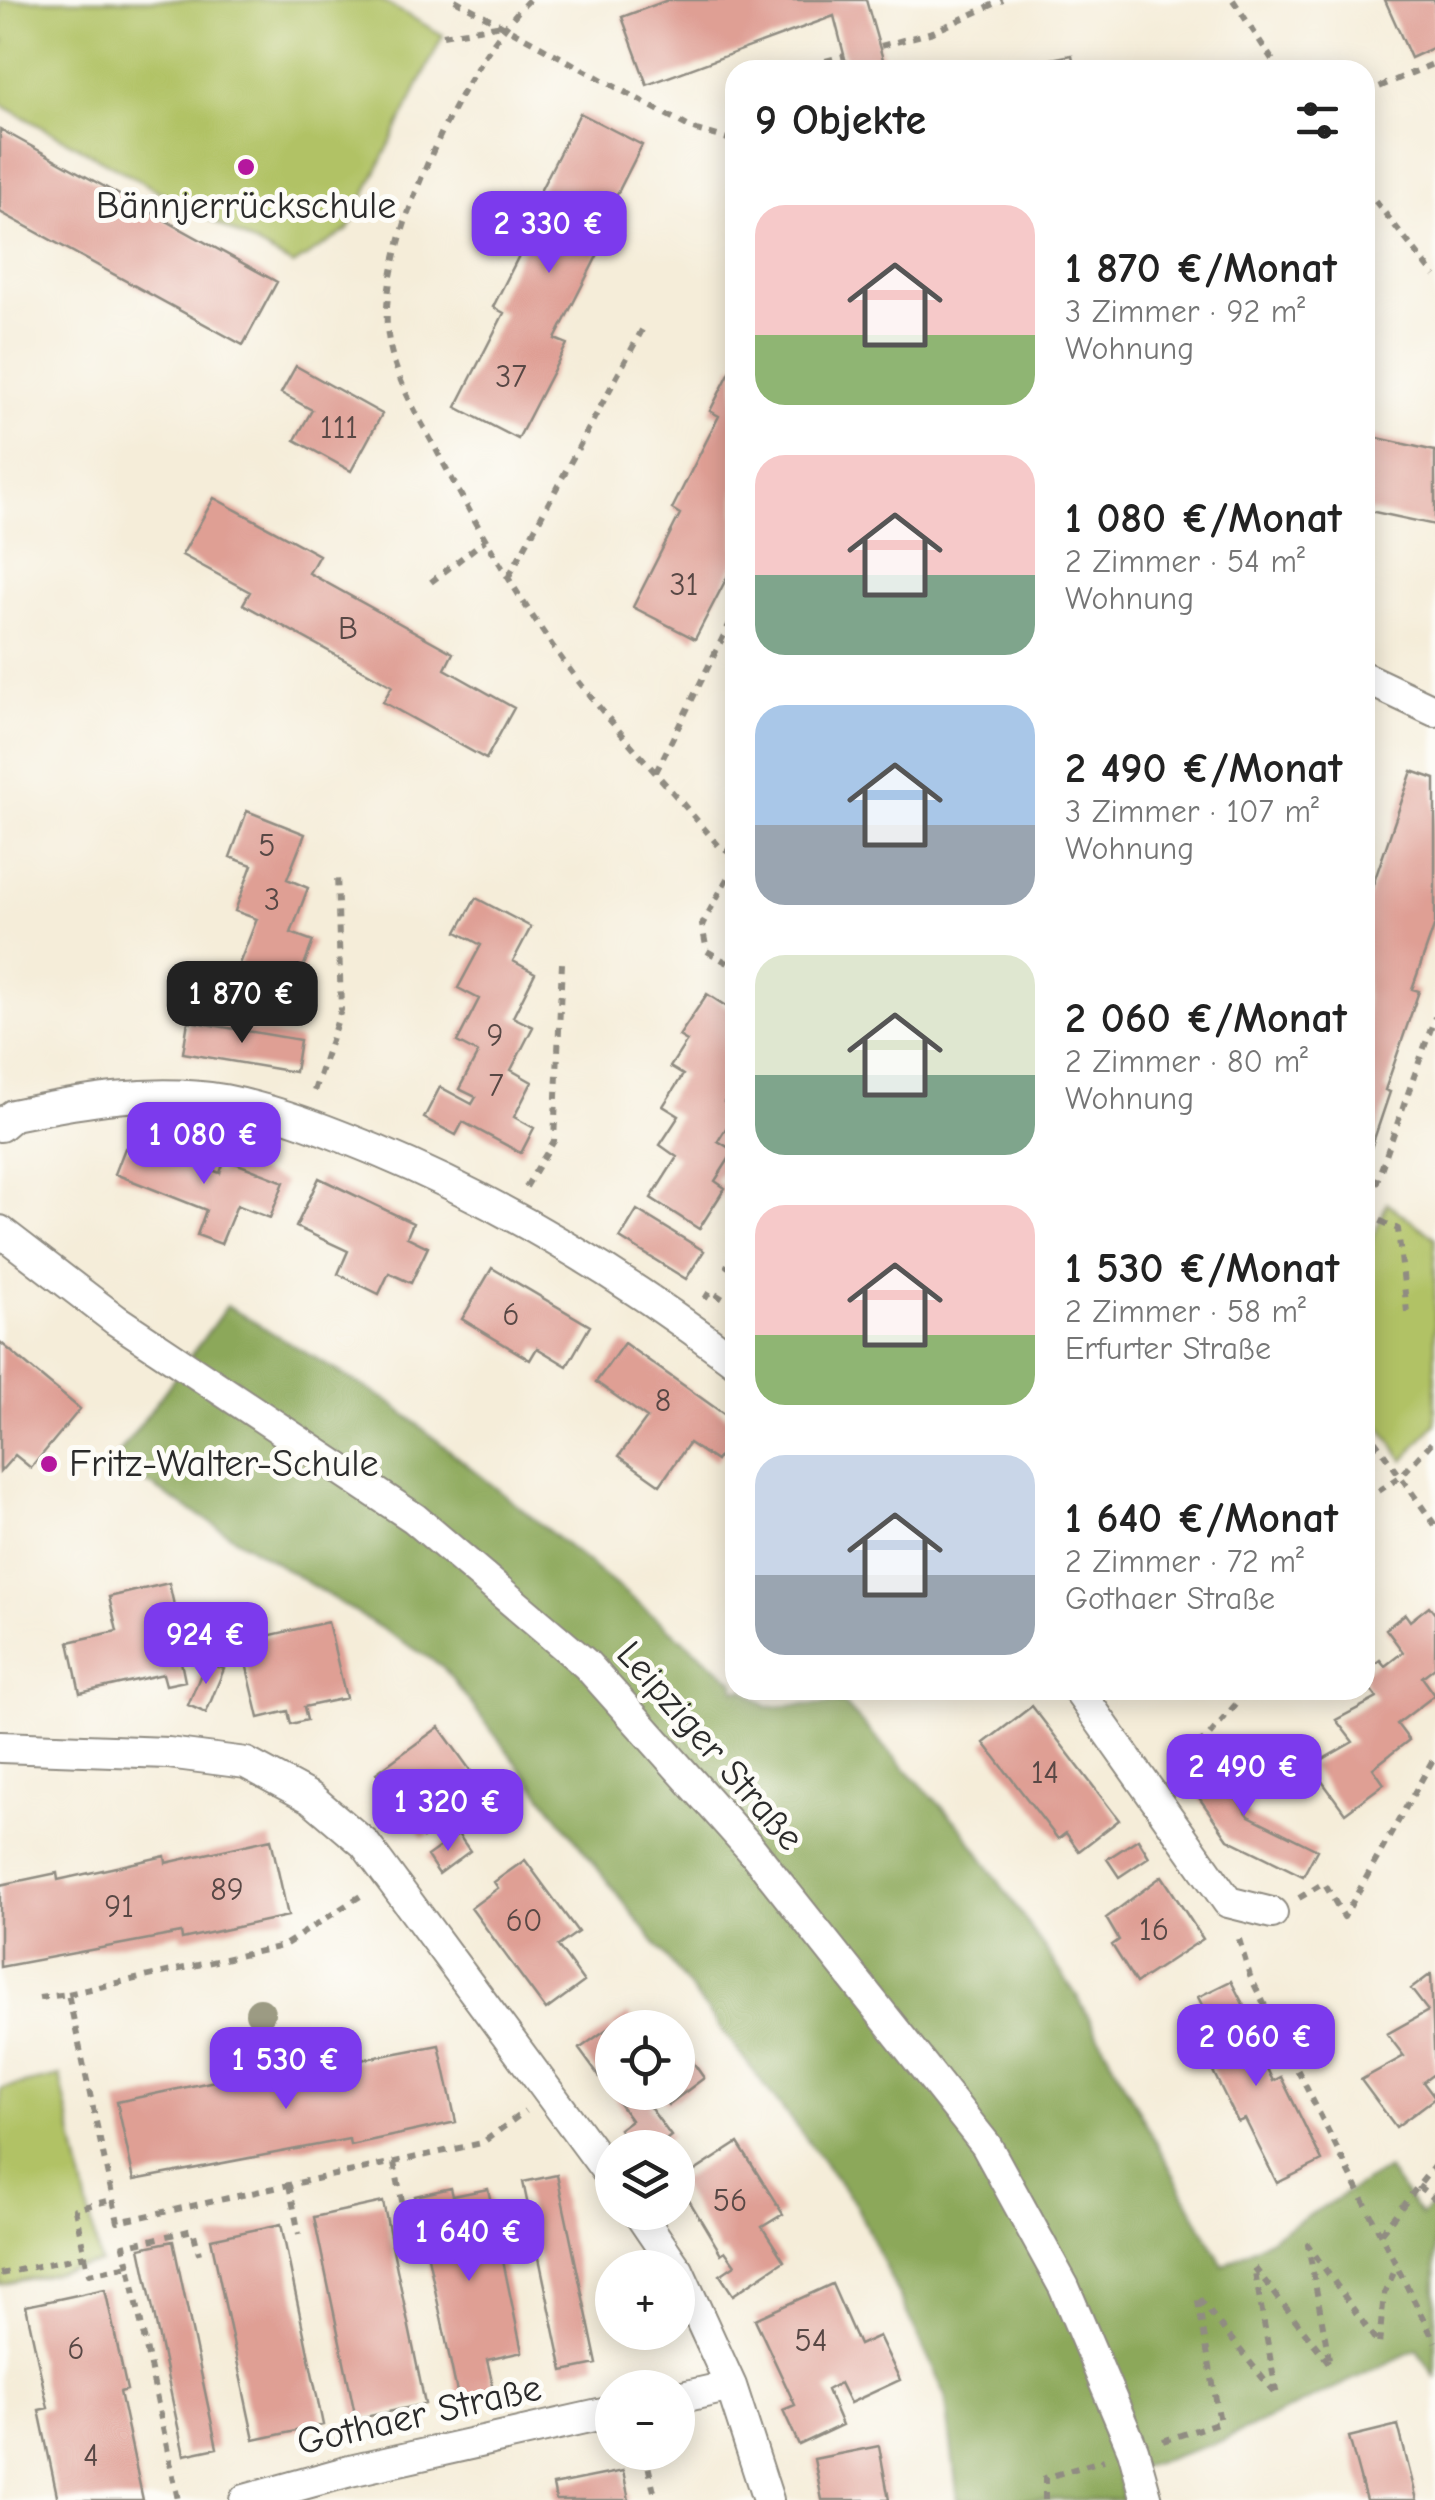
<!DOCTYPE html>
<html lang="de">
<meta charset="utf-8">
<style>
:root{--surface:#fff;--page:#f6f6f6;--text:#222;--muted:#767676;--accent:#7c3aed}
body{margin:0;font-family:"Comic Neue",sans-serif;background:var(--page);color:var(--text);height:100vh;display:flex;flex-direction:column;font-size:38px;white-space:nowrap}
*{box-sizing:border-box;margin:0}
p{font-size:32px;color:var(--muted)}
.icon{flex:none;width:55px;height:55px;fill:none;stroke:currentColor;stroke-width:2;stroke-linecap:round;stroke-linejoin:round}
.map{position:relative;flex:1;overflow:hidden}
.drawer{position:absolute;left:725px;top:60px;width:650px;height:1640px;display:flex;flex-direction:column;background:var(--surface);border-radius:30px;box-shadow:0 5px 25px #0003}
.drawer>*{flex:none}
.tools{position:absolute;left:595px;top:2010px;display:grid;gap:20px}
.tools a{display:grid;place-items:center;width:100px;height:100px;border-radius:50%;background:var(--surface);box-shadow:0 5px 25px #0003;font-size:50px}
.price{position:absolute;translate:-50% -85px;padding:0 22px;border-radius:20px;background:var(--accent);color:#fff;font-size:32px;line-height:65px;filter:drop-shadow(0 2px 5px #0008)}
.price::after{content:'';position:absolute;left:50%;top:60px;width:30px;height:22px;margin-left:-15px;background:inherit;clip-path:polygon(0 0,100% 0,50% 100%)}
.price.on{background:#222;color:#fff}
ul{padding:0;list-style:none}
li{display:flex;align-items:center;gap:30px;height:250px;padding:0 30px}
li span{display:grid;place-items:center;flex:none;width:280px;height:200px;border-radius:30px;color:#555}
li>.icon{margin-inline-start:auto}
span .icon{width:120px;height:120px;fill:#fffc;stroke-width:1}
li b{font-size:42px}
h2{display:flex;justify-content:space-between;align-items:center;height:120px;padding:0 30px;font-size:42px}
.map>svg:first-child{display:block}
.green{fill:#b1c265;stroke:#6e7648;stroke-width:2.5}
.forest{fill:#8ca85a;stroke:#5c6a42;stroke-width:2.5}
.building{fill:#df9f94}
.lines{fill:none;stroke-linecap:round;stroke-linejoin:round}
.minor-casing{stroke:#908c82;stroke-width:34}
.path{stroke:#908c82;stroke-width:6;stroke-dasharray:8 8;stroke-linecap:butt}
.minor{stroke:#fff;stroke-width:30}
.tree{fill:#9c9b83}
.poi-dot{fill:#b5179e;stroke:#fdfcf7;stroke-width:4}
.labels{text-anchor:middle;dominant-baseline:central;stroke-width:10;stroke-linejoin:round;paint-order:stroke}
.number-label{font-size:32px;fill:#584845}
.poi-label{font-size:38px;fill:#2b2b2b;stroke:#fdfcf7}
.street-label{font-size:38px;fill:#2b2b2b;stroke:#fdfcf7}
</style>
<div class="map">
<svg width="1435" height="2500" viewBox="0 0 1435 2500">
<rect width="100%" height="100%" fill="#fdfcf7"/>
<filter id="ink" filterUnits="userSpaceOnUse"><feTurbulence type="fractalNoise" baseFrequency=".01" numOctaves="2"/><feDisplacementMap in="SourceGraphic" scale="20" xChannelSelector="R" yChannelSelector="G"/><feConvolveMatrix kernelMatrix="1 2 1 2 8 2 1 2 1" color-interpolation-filters="sRGB"/></filter>
<filter id="wash" filterUnits="userSpaceOnUse"><feTurbulence type="fractalNoise" baseFrequency=".0048" numOctaves="4" result="noise"/><feDisplacementMap in="SourceGraphic" scale="40" xChannelSelector="R" yChannelSelector="G"/><feGaussianBlur stdDeviation="2.25" result="paint"/><feColorMatrix in="noise" values="0 0 0 0 0 0 0 0 0 0 0 0 0 0 0 0 0 1.4 0 .05"/><feComposite in="paint" operator="in"/></filter>
<g filter="url(#wash)">
<rect width="100%" height="100%" fill="#f5edd9"/>
<!-- green -->
<path class="green" d="M0,0H380L443,35L348,230L293,265L0,104V48L4,41L0,38Z
M1387,1203L1435,1238V1424L1404,1460L1365,1406V1258Z
M60,2076L100,2263L0,2285V2089Z"/>
<!-- forest -->
<path class="forest" d="M227,1306L391,1403L735,1682V1690H745L767,1707L843,1703L962,1828L1077,1996L1223,2266L1387,2169L1421,2216L1435,2201V2377L1417,2349L1224,2440L1118,2475L1124,2500H958L945,2394L855,2203L442,1666L113,1462Z"/>
<g id="blocks">
<!-- building -->
<path class="building" d="M668,0H866L886,70H848L834,16L647,85L622,17Z
M1385,0H1435V47L1411,58Z
M1072,55L1075,70H1005V68Z
M580,113L642,145L594,240L603,244L555,339L567,344L518,439L456,407L504,313L493,307L541,212L532,207Z
M0,129L277,282L243,345L0,212Z
M735,362V562L695,639L633,607L680,514L672,509L719,416L710,411Z
M296,366L382,414L351,471L295,440L312,410L281,393Z
M1365,435L1435,451V525L1365,510Z
M214,498L319,555L309,573L453,653L445,669L514,708L486,759L383,702L392,686L243,604L250,592L182,555Z
M1412,771L1435,779V924L1412,989L1419,991L1385,1090L1390,1092L1366,1163L1365,908Z
M247,811L305,834L287,879L308,888L291,933L313,941L296,987L239,964L257,919L235,911L252,865L230,857Z
M476,898L531,927L513,961L535,973L513,1017L533,1027L511,1070L532,1082L514,1117L534,1128L521,1153L463,1122L456,1135L424,1118L440,1087L472,1104L476,1097L459,1089L478,1053L457,1042L479,999L458,988L481,945L457,932Z
M707,994L735,1012V1055L727,1067L735,1072V1085L724,1102L735,1114L718,1141L734,1151L715,1181L725,1188L699,1229L651,1198L677,1157L660,1145L679,1116L663,1106L683,1075L670,1067L687,1041L679,1036Z
M188,1021L300,1040L295,1072L183,1053Z
M125,1148L151,1158L155,1148L220,1173L225,1159L284,1182L270,1218L237,1205L221,1244L197,1235L206,1210L115,1174Z
M319,1178L413,1223L407,1237L428,1247L411,1283L389,1273L379,1294L338,1274L348,1251L296,1227Z
M637,1210L704,1251L686,1279L620,1238Z
M492,1268L590,1326L567,1366L537,1348L530,1360L462,1319Z
M0,1342L80,1409L31,1468L15,1455L0,1472Z
M624,1343L735,1422V1434L716,1461L689,1443L660,1485L619,1456L647,1418L596,1382Z
M169,1583L180,1632L155,1638L161,1661L180,1657L185,1681L166,1685L163,1674L80,1693L69,1642L117,1631L109,1597Z
M1429,1606L1435,1614V1667L1422,1677L1435,1695L1397,1724L1409,1740L1373,1768L1384,1784L1345,1813L1311,1766L1353,1742L1336,1720L1377,1698L1365,1682V1671L1380,1660L1385,1666L1403,1652L1386,1629L1405,1614L1410,1621Z
M328,1622L346,1698L304,1707L307,1720L291,1724L288,1711L259,1718L241,1642Z
M206,1662L224,1669L206,1713L188,1705Z
M1032,1706L1119,1820L1079,1851L1066,1833L1058,1839L984,1743Z
M439,1727L486,1792L423,1838L376,1773Z
M1203,1752L1249,1816L1317,1850L1303,1876L1228,1839L1179,1769Z
M458,1834L470,1851L439,1874L427,1856Z
M271,1839L288,1916L182,1939L181,1933L0,1967V1885L57,1873L58,1880L165,1856L166,1863Z
M1138,1839L1149,1857L1119,1877L1107,1859Z
M525,1860L578,1932L558,1946L584,1982L546,2010L471,1908L498,1888L494,1882Z
M1162,1876L1203,1939L1136,1983L1112,1945L1119,1940L1106,1918Z
M1431,1974L1435,2073L1423,2082L1435,2098L1396,2127L1361,2080L1404,2056L1387,2034L1428,2011L1411,1989Z
M1231,1981L1245,2008L1239,2011L1273,2081L1281,2077L1322,2161L1277,2183L1245,2119L1238,2122L1206,2057L1224,2048L1198,1997Z
M628,2014L638,2028H612V2092H678V2041L704,2078L668,2105L661,2097L649,2106L671,2136L655,2148H633L619,2129L631,2120L579,2049Z
M439,2045L456,2122L350,2145L349,2139L134,2180L117,2102L224,2079L225,2086Z
M738,2143L783,2214L762,2227L784,2261L733,2295L720,2275L735,2265L725,2251L721,2254L678,2182Z
M557,2175L597,2364L563,2371L523,2182Z
M451,2188L453,2196L488,2189L522,2352L487,2360L494,2389L458,2397L415,2196Z
M383,2202L425,2404L356,2419L314,2217Z
M281,2224L323,2425L254,2440L211,2239Z
M173,2241L217,2448L184,2455L140,2248Z
M832,2284L859,2345L879,2336L900,2380L850,2403L840,2383L827,2390L842,2425L799,2445L783,2410L795,2405L755,2319Z
M105,2289L127,2390L120,2392L143,2500H58L39,2410L48,2408L26,2306Z
M1398,2425L1417,2500H1366L1349,2437Z
M879,2446L889,2500H822L814,2459Z
M623,2471L629,2500H556L553,2485Z"/>
</g>
</g>
<g filter="url(#ink)">
<use href="#blocks" fill-opacity="0" stroke="#908c82" stroke-width="2.5"/>
<g class="lines">
<!-- minor casing -->
<g class="minor-casing">
<path id="minor" d="M1365,678L1435,711
M0,1126L13,1115C82,1101 152,1088 224,1100C276,1110 326,1130 375,1150C505,1204 623,1276 735,1361
M0,1231L116,1320L414,1518L587,1665L751,1849L986,2145L1064,2287L1133,2450L1147,2500
M1078,1690L1228,1902L1272,1913
M0,1747L168,1753L246,1763L311,1798L365,1844L612,2178
M638,2212L676,2268
M678,2270L731,2386L768,2500
M678,2398L731,2386
M245,2500L350,2471L612,2412"/>
</g>
<!-- path -->
<path class="path" d="M455,0L693,129L735,141
M529,0C466,61 381,238 387,327C391,373 417,414 438,453C483,537 531,623 591,697C632,748 677,796 719,846L735,856
M1233,0L1279,70
M443,35L502,25
M881,46L933,32L1003,0
M815,70L817,63L845,56
M1365,93L1435,63
M1365,188L1435,276
M509,576L642,330
M431,582L485,540
M656,772L735,613
M735,864L702,925L707,951L735,967
M314,1091L341,1010L337,872
M526,1187L554,1141L562,963
M1366,1214L1398,1229L1407,1312
M1365,1215L1435,1017
M735,1250L727,1266L735,1271
M705,1299L710,1291L735,1306
M1365,1427L1435,1525
M1365,1500L1400,1477L1435,1439
M1171,1763L1207,1738L1248,1690
M1299,1898L1324,1883L1344,1917L1435,1756
M1239,1939L1250,1976L1435,2342
M68,1994L283,1946L362,1895
M39,1998L68,1994L118,2222L482,2143L525,2111
M394,2163L405,2215
M289,2185L299,2234
M1418,2186L1435,2199
M1381,2233L1435,2165
M85,2256L89,2274L129,2266L178,2500
M129,2266L124,2246L193,2230L199,2254
M0,2274L85,2256L75,2209L111,2200
M1163,2441L1220,2422L1197,2296L1277,2396L1254,2267L1330,2364L1308,2245L1379,2345L1384,2294L1397,2266
M645,2452L656,2500
M1045,2500V2478L1104,2460"/>
<!-- minor -->
<use href="#minor" class="minor"/>
</g>
<!-- trees -->
<circle class="tree" cx="260" cy="2013" r="15"/>
</g>
<!-- markers -->
<g class="poi-dot">
<circle cx="246" cy="167" r="10"/>
<circle cx="49" cy="1464" r="10"/>
</g>
<g class="labels">
<!-- number labels -->
<g class="number-label">
<text x="511" y="376">37</text>
<text x="339" y="427">111</text>
<text x="684" y="584">31</text>
<text x="348" y="628">B</text>
<text x="267" y="845">5</text>
<text x="272" y="899">3</text>
<text x="495" y="1035">9</text>
<text x="496" y="1085">7</text>
<text x="511" y="1314">6</text>
<text x="663" y="1400">8</text>
<text x="1045" y="1772">14</text>
<text x="227" y="1889">89</text>
<text x="119" y="1906">91</text>
<text x="524" y="1920">60</text>
<text x="1154" y="1929">16</text>
<text x="730" y="2200">56</text>
<text x="811" y="2340">54</text>
<text x="76" y="2348">6</text>
<text x="91" y="2455">4</text>
</g>
<!-- poi labels -->
<g class="poi-label">
<text x="246" y="206">Bännjerrückschule</text>
<text x="69" y="1464" text-anchor="start">Fritz-Walter-Schule</text>
</g>
<!-- street labels -->
<g class="street-label">
<text transform="translate(710 1746) rotate(49)">Leipziger Straße</text>
<text transform="translate(419 2415) rotate(-13)">Gothaer Straße</text>
</g>
</g>
</svg>
<div class="tools">
<a><svg class="icon" aria-label="locate" viewBox="0 0 24 24"><circle cx="12" cy="12" r="6"/><path d="M12 2v4M12 18v4M2 12h4M18 12h4"/></svg></a>
<a><svg class="icon" aria-label="layers" viewBox="0 0 24 24"><path d="M12 4l9 5-9 5-9-5zM3 14l9 5 9-5"/></svg></a>
<a>+</a>
<a>−</a>
</div>
<b class="price" style="left:549px;top:276px">2 330 €</b>
<b class="price on" style="left:242px;top:1046px">1 870 €</b>
<b class="price" style="left:204px;top:1187px">1 080 €</b>
<b class="price" style="left:206px;top:1687px">924 €</b>
<b class="price" style="left:1244px;top:1819px">2 490 €</b>
<b class="price" style="left:448px;top:1854px">1 320 €</b>
<b class="price" style="left:1256px;top:2089px">2 060 €</b>
<b class="price" style="left:286px;top:2112px">1 530 €</b>
<b class="price" style="left:469px;top:2284px">1 640 €</b>
<section class="drawer">
<h2>9 Objekte<svg class="icon" aria-label="filters" viewBox="0 0 24 24"><path d="M4 7h16M4 17h16"/><circle cx="9" cy="7" r="2"/><circle cx="15" cy="17" r="2"/></svg></h2>
<ul>
<li><span style="background:linear-gradient(#f6c9c9 65%,#8fb573 0)"><svg class="icon" aria-label="home" viewBox="0 0 24 24"><path d="M3 11l9-7 9 7M6 9v11h12V9"/></svg></span><div><b>1 870 €/Monat</b><p>3 Zimmer · 92 m²</p><p>Wohnung</p></div></li>
<li><span style="background:linear-gradient(#f6c9c9 60%,#7fa58c 0)"><svg class="icon" aria-label="home" viewBox="0 0 24 24"><path d="M3 11l9-7 9 7M6 9v11h12V9"/></svg></span><div><b>1 080 €/Monat</b><p>2 Zimmer · 54 m²</p><p>Wohnung</p></div></li>
<li><span style="background:linear-gradient(#a9c7e8 60%,#9aa5b1 0)"><svg class="icon" aria-label="home" viewBox="0 0 24 24"><path d="M3 11l9-7 9 7M6 9v11h12V9"/></svg></span><div><b>2 490 €/Monat</b><p>3 Zimmer · 107 m²</p><p>Wohnung</p></div></li>
<li><span style="background:linear-gradient(#dfe7d0 60%,#7fa58c 0)"><svg class="icon" aria-label="home" viewBox="0 0 24 24"><path d="M3 11l9-7 9 7M6 9v11h12V9"/></svg></span><div><b>2 060 €/Monat</b><p>2 Zimmer · 80 m²</p><p>Wohnung</p></div></li>
<li><span style="background:linear-gradient(#f6c9c9 65%,#8fb573 0)"><svg class="icon" aria-label="home" viewBox="0 0 24 24"><path d="M3 11l9-7 9 7M6 9v11h12V9"/></svg></span><div><b>1 530 €/Monat</b><p>2 Zimmer · 58 m²</p><p>Erfurter Straße</p></div></li>
<li><span style="background:linear-gradient(#c9d6e8 60%,#9aa5b1 0)"><svg class="icon" aria-label="home" viewBox="0 0 24 24"><path d="M3 11l9-7 9 7M6 9v11h12V9"/></svg></span><div><b>1 640 €/Monat</b><p>2 Zimmer · 72 m²</p><p>Gothaer Straße</p></div></li>
</ul>
</section>
</div>
